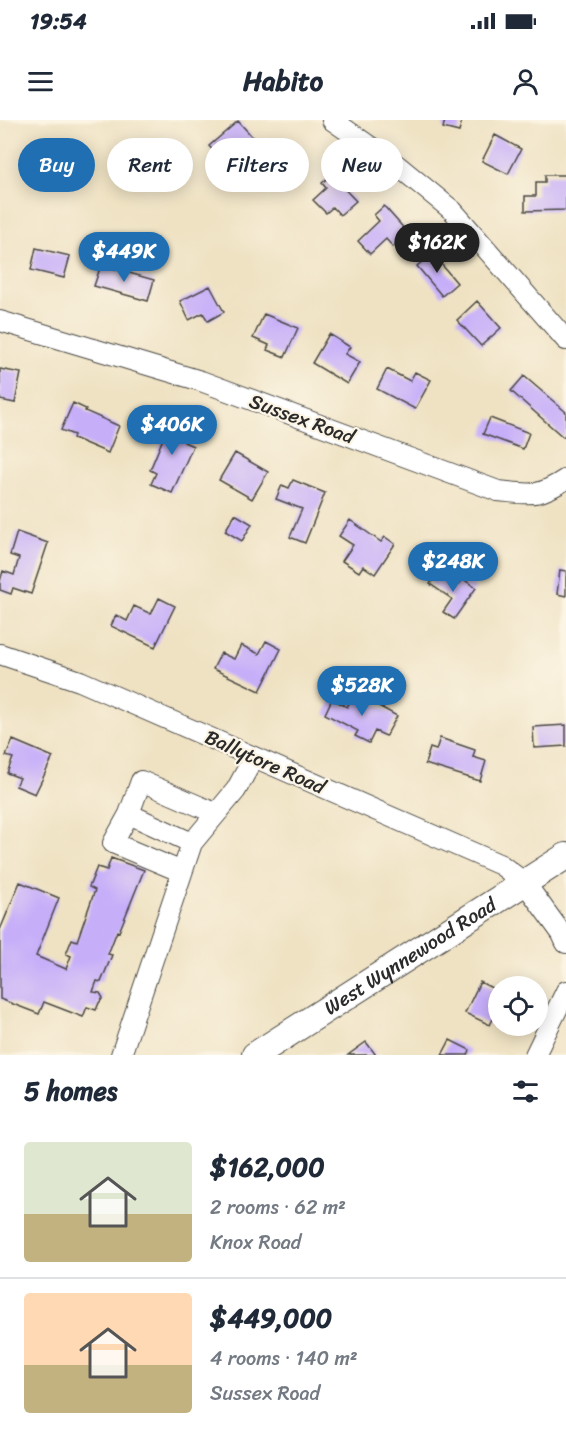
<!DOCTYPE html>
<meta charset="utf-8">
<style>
:root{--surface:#fff;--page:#f6f6f7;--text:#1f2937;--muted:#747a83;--line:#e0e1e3;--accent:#1f6fb2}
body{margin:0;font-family:Sriracha,sans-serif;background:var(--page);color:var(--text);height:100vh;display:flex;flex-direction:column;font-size:22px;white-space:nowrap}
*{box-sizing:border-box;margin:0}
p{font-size:20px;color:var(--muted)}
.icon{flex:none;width:33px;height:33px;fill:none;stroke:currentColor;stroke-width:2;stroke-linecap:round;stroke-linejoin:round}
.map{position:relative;height:935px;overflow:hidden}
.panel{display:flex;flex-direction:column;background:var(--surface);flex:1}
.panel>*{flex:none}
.guide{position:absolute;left:18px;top:18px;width:531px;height:54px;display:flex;gap:12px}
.tools{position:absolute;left:488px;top:856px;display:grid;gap:12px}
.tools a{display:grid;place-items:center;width:60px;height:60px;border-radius:50%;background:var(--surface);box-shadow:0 3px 15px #0003;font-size:30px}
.price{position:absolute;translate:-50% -51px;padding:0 14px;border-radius:21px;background:var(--accent);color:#fff;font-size:20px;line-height:39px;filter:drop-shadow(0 2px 3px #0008)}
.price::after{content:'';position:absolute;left:50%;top:36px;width:18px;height:14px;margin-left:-9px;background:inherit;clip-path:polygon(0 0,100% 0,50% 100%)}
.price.active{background:#222;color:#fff}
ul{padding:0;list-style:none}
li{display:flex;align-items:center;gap:18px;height:150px;padding:0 24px}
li+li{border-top:2px solid var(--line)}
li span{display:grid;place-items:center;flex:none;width:168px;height:120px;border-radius:6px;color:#555}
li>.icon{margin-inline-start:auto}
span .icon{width:72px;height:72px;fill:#fffc;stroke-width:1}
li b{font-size:26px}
h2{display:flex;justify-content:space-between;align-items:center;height:72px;padding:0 24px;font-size:26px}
.tag{padding:0 21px;border-radius:27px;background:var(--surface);box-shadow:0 3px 15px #0003;font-size:21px;line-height:54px}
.tag.active{background:var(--accent);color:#fff}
.status{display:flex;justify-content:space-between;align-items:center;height:42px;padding:0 30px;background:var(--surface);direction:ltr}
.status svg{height:16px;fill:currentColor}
header{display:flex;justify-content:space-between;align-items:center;height:78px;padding:0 24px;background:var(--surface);font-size:27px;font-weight:800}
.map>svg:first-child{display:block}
.building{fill:#c6aef9}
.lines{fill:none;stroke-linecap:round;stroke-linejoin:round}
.minor-casing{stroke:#484642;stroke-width:22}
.major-casing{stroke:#484642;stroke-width:28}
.minor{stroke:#fff;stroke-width:20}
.major{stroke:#fff;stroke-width:26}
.labels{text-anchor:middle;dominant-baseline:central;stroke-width:4.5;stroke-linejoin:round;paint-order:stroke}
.street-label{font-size:20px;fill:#2b2b2b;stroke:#fcf5e5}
</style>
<div class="status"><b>19:54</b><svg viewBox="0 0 49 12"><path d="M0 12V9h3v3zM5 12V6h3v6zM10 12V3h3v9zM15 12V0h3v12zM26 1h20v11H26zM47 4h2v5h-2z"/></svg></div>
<header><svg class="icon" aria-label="menu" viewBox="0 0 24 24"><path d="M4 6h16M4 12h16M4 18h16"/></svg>Habito<svg class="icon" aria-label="person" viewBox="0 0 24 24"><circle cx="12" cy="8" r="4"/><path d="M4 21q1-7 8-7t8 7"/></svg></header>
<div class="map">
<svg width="566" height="935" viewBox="0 0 566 935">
<rect width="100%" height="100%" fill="#fcf5e5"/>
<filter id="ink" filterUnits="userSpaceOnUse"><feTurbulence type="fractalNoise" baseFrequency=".0167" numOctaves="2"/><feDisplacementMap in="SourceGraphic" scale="12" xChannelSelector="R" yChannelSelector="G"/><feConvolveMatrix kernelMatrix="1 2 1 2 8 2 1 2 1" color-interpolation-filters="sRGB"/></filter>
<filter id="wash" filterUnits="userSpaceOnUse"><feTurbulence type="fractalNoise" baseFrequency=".008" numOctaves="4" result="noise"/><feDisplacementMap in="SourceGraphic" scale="24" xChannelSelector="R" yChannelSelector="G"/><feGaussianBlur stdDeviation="1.35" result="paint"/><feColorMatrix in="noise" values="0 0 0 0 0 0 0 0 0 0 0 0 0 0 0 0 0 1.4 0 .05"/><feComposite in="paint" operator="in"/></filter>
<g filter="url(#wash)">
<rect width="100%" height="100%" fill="#efe2c3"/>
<g id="blocks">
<!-- building -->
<path class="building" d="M445,0H462L459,12L443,8Z
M238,1L257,22L229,48L209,26Z
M495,15L521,29L508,54L482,41Z
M289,42L302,57L285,72L272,57Z
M331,55L356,81L340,95L333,87L326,93L313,80L326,68L322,63Z
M545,55H566V90L525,91V76H536V62H545Z
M384,86L408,113L393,127L386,119L370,134L358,121L379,101L374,95Z
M36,128L70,136L64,158L31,150Z
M432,133L457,163L442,176L417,146Z
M101,145L154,160L148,181L94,166Z
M210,166L224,192L208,201L203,193L189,200L180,181Z
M477,181L501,208L481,226L457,200Z
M264,194L298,208L285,237L267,230L269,225L253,218Z
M329,214L350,227L345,234L360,242L347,264L312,243Z
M0,249L21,253L15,283L0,280Z
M387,249L410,261L415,252L431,260L415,289L377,269Z
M524,256L566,292V314L563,317L511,271Z
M73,283L86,289L85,291L119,306L108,333L73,318L74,315L61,310Z
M172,297L191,305L184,322L193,326L172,373L151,364L156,353L150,350Z
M490,298L529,313L523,329L483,314Z
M235,333L268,352L252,379L219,360Z
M293,360L325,373L305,423L290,417L302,389L276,379L282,365L289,368Z
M235,394L252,404L242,421L225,411Z
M350,400L381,422L385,417L395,424L375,454L363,446L359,452L342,441L353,425L339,416Z
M17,412L48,423L31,474L13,468L11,474L0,470V461L3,451L14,455L19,438L10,435Z
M440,450L459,464L463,459L476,468L454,499L443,492L452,479L430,464Z
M560,450L566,451V476L557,474Z
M159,478L175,486L155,527L111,506L116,495L127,501L134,486L151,494Z
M266,521L281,529L260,571L213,549L221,533L234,539L241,525L259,534Z
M355,573L397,596L386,616L375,611L369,623L355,616L358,611L325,594L332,579L347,587Z
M566,605V626L534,628L533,607Z
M440,618L475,630L473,637L486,641L480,661L425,644L430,628L436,630Z
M13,620L53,637L35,674L16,666L20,658L7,653L13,638L6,636Z
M111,738L144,750L119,812L117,811L108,834L112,835L101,862L97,861L93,872L100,873L103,878L99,883L96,890L87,887L83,897L44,882L39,894L0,879V810L20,762L59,778L36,836L66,849L71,836L66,834L72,819L77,821L95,770L89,767L97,747L107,750Z
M480,862L498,871V889L490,905L465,893Z
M450,920L470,930L468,935H442Z
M366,922L376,935H348Z"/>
</g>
</g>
<g filter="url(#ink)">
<use href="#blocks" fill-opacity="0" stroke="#484642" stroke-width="1.5"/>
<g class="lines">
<!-- minor casing -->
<g class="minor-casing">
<path id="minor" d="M332,0L398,46L453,91L566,220
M0,201L201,261L498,371C531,374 537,378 566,359
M0,534L80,561L501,745L525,763L562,814L566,823
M129,694L192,723
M182,752L113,723L129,694L141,661L215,693
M121,935L192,723L236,670L254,637
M535,935L566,871"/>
</g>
<!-- major casing -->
<g class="major-casing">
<g id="major">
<path id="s1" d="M255,935L566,736"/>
</g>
</g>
<!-- minor -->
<use href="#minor" class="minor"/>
<!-- major -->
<use href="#major" class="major"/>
</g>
</g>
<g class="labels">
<!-- street labels -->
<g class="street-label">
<text transform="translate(302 299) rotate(20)">Sussex Road</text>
<text transform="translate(265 642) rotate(24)">Ballytore Road</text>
<text stroke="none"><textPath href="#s1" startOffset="184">West Wynnewood Road</textPath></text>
</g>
</g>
</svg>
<div class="tools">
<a><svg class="icon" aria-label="locate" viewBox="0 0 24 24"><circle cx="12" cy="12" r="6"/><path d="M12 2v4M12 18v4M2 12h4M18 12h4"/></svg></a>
</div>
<b class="price active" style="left:437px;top:154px">$162K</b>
<b class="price" style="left:124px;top:163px">$449K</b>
<b class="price" style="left:172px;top:336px">$406K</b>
<b class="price" style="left:453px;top:473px">$248K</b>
<b class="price" style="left:362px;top:597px">$528K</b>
<div class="guide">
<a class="tag active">Buy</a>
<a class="tag">Rent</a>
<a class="tag">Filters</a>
<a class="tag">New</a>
</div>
</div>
<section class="panel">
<h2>5 homes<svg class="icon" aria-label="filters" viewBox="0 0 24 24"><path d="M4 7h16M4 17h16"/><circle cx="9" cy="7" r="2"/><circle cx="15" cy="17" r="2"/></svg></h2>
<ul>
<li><span style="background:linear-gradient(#dfe7d0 60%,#c2b280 0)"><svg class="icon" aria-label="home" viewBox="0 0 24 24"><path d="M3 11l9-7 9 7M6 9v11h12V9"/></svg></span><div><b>$162,000</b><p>2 rooms · 62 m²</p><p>Knox Road</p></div></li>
<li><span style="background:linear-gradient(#ffd9b3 60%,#c2b280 0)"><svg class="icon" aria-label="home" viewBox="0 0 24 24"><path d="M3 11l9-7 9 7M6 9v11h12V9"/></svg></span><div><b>$449,000</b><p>4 rooms · 140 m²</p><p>Sussex Road</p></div></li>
</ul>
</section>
